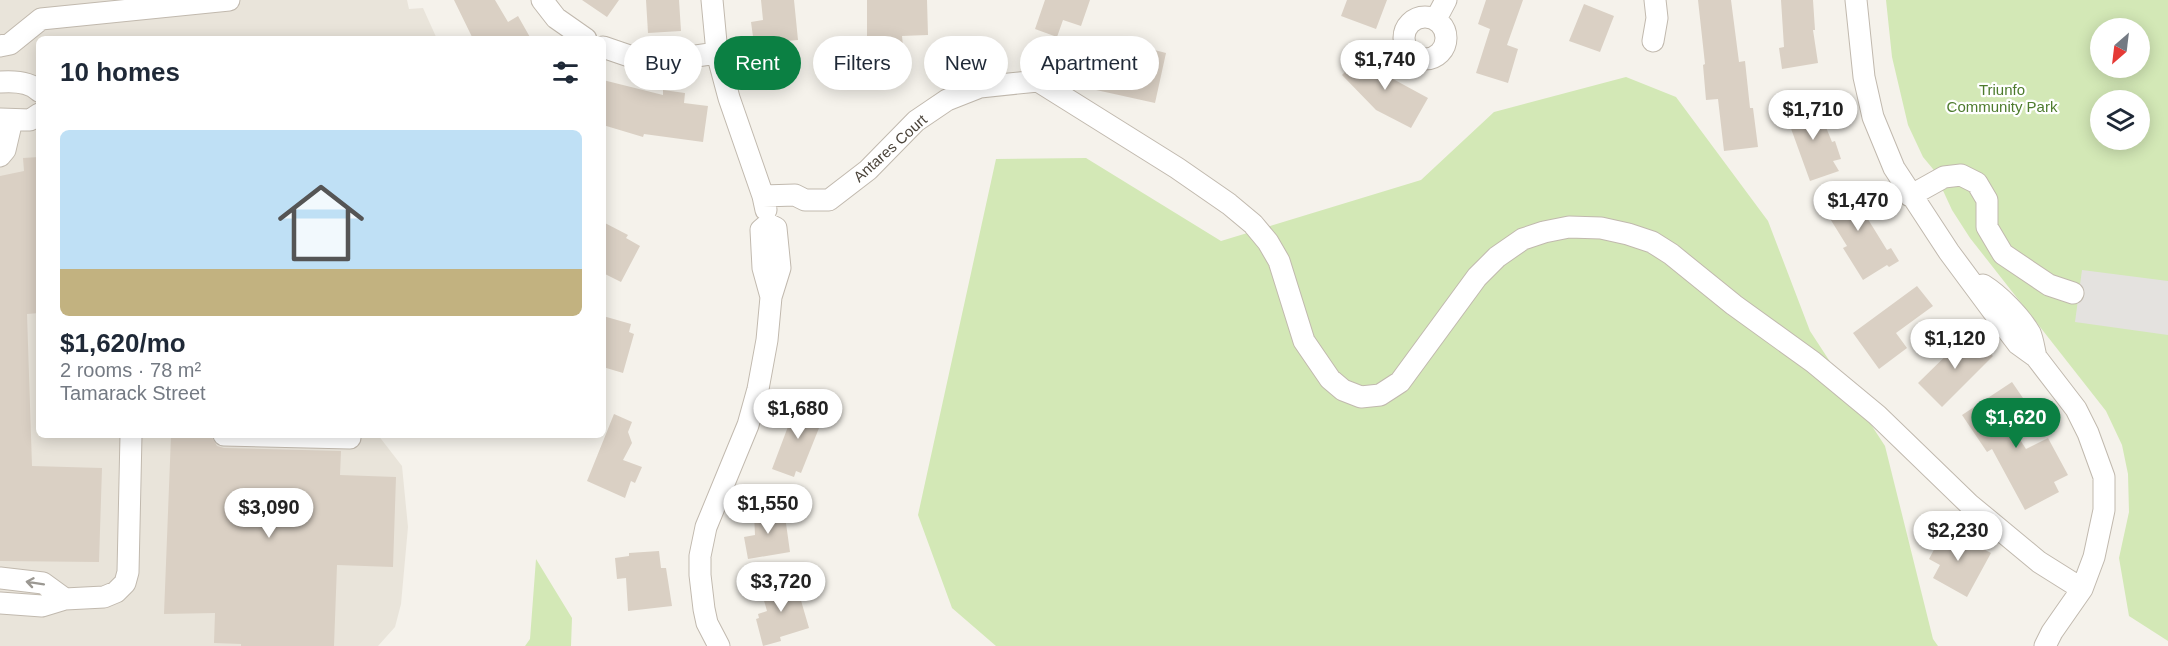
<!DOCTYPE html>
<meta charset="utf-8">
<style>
:root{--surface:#fff;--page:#f2f2f3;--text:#1f2937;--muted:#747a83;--accent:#0b8043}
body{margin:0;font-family:Arial,sans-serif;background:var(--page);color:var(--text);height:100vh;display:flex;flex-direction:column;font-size:22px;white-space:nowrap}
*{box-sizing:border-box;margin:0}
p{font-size:20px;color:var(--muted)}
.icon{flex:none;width:33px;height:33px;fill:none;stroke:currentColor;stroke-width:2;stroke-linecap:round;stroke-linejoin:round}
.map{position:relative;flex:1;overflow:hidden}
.side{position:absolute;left:36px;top:36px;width:570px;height:402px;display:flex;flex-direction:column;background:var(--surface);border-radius:9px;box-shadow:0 3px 15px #0003}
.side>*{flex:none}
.guide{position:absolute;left:624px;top:36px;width:570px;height:54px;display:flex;gap:12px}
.needle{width:39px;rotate:208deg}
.buttons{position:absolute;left:2090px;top:18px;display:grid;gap:12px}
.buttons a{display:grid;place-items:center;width:60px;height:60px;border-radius:50%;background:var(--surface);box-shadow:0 3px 15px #0003;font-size:30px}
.price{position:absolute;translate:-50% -51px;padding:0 14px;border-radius:21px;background:#fff;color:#222;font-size:20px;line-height:39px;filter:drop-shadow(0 2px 3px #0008)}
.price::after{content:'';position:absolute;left:50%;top:36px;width:18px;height:14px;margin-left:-9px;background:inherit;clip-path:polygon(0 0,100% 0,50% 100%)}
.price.selected{background:var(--accent);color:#fff}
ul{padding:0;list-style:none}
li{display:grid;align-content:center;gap:12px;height:318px;padding:0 24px}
li span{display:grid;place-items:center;height:186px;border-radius:9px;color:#555}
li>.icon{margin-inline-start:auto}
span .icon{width:108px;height:108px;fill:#fffc;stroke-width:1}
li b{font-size:26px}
h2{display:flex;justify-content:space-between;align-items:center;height:72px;padding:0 24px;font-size:26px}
.tag{padding:0 21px;border-radius:27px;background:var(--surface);box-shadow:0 3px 15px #0003;font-size:21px;line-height:54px}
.tag.selected{background:var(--accent);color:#fff}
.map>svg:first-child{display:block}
.residential{fill:#e9e4da}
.green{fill:#d3e8b6;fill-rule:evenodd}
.parking{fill:#e4e2df}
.building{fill:#dad0c4}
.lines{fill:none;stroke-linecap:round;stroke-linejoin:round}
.minor-casing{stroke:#c1b9ae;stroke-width:23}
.minor{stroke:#fff;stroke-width:21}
.oneway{stroke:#9b9892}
.labels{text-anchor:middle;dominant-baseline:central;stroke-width:4.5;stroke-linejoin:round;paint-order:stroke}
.park-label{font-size:15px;fill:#4d7b2d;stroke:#fff}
.street-label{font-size:15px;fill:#4a4339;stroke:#fff}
</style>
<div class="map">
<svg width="2168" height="646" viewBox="0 0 2168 646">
<rect width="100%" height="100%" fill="#f5f2eb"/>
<!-- residential -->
<path class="residential" d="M0,0H407L409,9L423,8L437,39H39V435H378L402,466L408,527L401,604L395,627L378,646H0Z"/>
<!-- green -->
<path class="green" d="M1886,0H2168V641L2129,616L2119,558L2129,512L2128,474L2122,445L2106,411L1970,238L1952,210L1933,169L1923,157L1908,125L1892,57ZM2100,28H2139V68H2100ZM2100,100H2139V140H2100Z
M1626,77L1676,97L1768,221L1810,331L1885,446L1933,639L1938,646H996L952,608L918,515L996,159L1086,158L1221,241L1421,180L1494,112Z
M536,559L572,618L571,646H525L530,639Z"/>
<!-- parking -->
<path class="parking" d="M2082,270L2168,281V335L2075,322Z"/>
<!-- building -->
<path class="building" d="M454,0H495L508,22L518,16L531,39H473Z
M582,0H619L607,17Z
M646,0H679L681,31L648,33Z
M761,0H794L798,40L754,44L751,22L763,20Z
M867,0H927L928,35L902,36L903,46H867Z
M1045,0H1090L1081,26L1063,20L1057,37L1035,29Z
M1347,0H1387L1376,29L1341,16Z
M1486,0H1523L1507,45L1518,49L1508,83L1476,73L1490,29L1478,24Z
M1698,0H1731L1739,62L1745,61L1750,108H1753L1758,147L1724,151L1718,99L1706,100L1703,65L1705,64Z
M1781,0H1813L1815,30H1813L1818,63L1782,69L1779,48L1784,47Z
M1584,4L1614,16L1600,52L1569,41Z
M1104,37L1166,53L1155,103L1087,88L1093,62L1098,63Z
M1365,52L1393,79L1428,98L1411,128L1376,110L1342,75Z
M603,80L663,95V90L685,93L684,103L708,106L703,142L644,134L643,137L603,125Z
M1815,100L1832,142L1835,141L1841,159L1833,161L1839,171L1810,181L1785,112Z
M39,157V313L27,314L32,466L102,468L99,562L0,561V176L24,171L23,158Z
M1846,184L1856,200L1861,196L1870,213L1866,216L1887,250L1891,248L1899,261L1889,267L1887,265L1863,280L1843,248L1847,246L1819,201Z
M603,222L628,235L626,238L640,246L621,282L603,273Z
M1917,286L1933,306L1896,333L1907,348L1879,369L1853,333Z
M603,316L631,324L629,332L634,334L623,373L603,367Z
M1969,333L1993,356L1942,407L1918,383Z
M2012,382L2025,401L2004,415L2026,449L2048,438L2068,475L2054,482L2059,492L2025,510L1992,449L1987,452L1962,415Z
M798,400L815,407L812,414L823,418L801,473L796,471L794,477L772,469Z
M614,414L632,422L628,432L632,443L623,460L642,467L635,483L631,481L625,498L587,481Z
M171,436L212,437L217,446L224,448L341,451L340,475L396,477L393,567L337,565L334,646H241V644L214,643L215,613L164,614Z
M784,509L790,552L748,559L744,537L755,535L754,514Z
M1945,529L1991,553L1967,597L1933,578L1940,565L1929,559Z
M659,551L661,568H666L672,606L628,611L626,578L617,579L615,558L629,556V553Z
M795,580L809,628L780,637L781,641L763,646L756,619L759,618L758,614L767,611L761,590Z"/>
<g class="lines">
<!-- minor casing -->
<g class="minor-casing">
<path id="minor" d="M542,0L556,18L586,39
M712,0L717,53L729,98L763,196L766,210
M1856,0L1864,77L1873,117L1894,168L1949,252L1992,310L2018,344L2036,357L2076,409L2088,433L2104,477V510L2094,557L2082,589L2052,632L2045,646
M1404 38a21 21 0 1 1 42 0a21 21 0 1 1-42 0Z
M1436,19L1446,0
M1653,41L1657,18L1655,0
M0,46L10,44L41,19L229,0
M603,47L641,60L675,59L717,53
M0,82C13,81 30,82 39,91
M0,119L30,120L39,114
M0,156L5,150L12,120
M763,196L795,195L805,200H829L868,170L916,121L947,100L980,87L1038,81L1177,168L1229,204L1253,224L1268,242L1279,261L1304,341L1330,379L1343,390L1361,397L1380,395L1400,382L1477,277L1497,257L1523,239L1544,232L1569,227L1601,228L1628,234L1652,242L1671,254L1734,305L1813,362L1877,415L1969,504L2039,562L2082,589
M1910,196L1944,177L1961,175L1977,183L1987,200V227L2003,254L2049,285L2073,293
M768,224L761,230L763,268L771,297
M1983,285C1999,295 2020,316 2030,333C2033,340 2034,349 2036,357
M224,435L350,438V435
M0,578L43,583L65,599
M0,603L42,606L65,599L104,597L116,592L125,583L128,572L131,435
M719,646L707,623L704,609L700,575V556L706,527L748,425L758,389L767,340L771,297L780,268L776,228L768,224"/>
</g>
<!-- minor -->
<use href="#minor" class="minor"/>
</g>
<!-- one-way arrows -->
<defs><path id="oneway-shaft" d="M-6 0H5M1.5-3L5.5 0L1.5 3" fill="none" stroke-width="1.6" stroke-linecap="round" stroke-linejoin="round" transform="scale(1.5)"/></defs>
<use class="oneway" href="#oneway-shaft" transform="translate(35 583) rotate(-171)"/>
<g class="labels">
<!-- park labels -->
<g class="park-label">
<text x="2002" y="89">Triunfo<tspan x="2002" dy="17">Community Park</tspan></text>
</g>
<!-- street labels -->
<g class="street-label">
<text transform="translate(890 148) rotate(-42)">Antares Court</text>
</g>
</g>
</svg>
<div class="buttons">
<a><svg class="needle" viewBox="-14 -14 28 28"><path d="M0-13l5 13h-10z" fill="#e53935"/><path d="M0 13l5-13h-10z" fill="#747a83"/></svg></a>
<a><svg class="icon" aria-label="layers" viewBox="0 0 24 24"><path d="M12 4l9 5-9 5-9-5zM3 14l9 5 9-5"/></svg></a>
</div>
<b class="price" style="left:1385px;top:91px">$1,740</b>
<b class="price" style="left:1813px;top:141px">$1,710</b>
<b class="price" style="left:1858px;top:232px">$1,470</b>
<b class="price" style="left:1955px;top:370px">$1,120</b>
<b class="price" style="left:798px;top:440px">$1,680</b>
<b class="price selected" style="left:2016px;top:449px">$1,620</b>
<b class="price" style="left:768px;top:535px">$1,550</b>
<b class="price" style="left:269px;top:539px">$3,090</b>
<b class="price" style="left:1958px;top:562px">$2,230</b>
<b class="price" style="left:781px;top:613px">$3,720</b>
<div class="guide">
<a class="tag">Buy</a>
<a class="tag selected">Rent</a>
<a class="tag">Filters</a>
<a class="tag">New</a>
<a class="tag">Apartment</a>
</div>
<section class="side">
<h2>10 homes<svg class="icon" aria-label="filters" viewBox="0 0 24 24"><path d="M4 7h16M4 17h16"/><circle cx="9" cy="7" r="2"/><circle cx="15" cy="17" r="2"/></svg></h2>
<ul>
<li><span style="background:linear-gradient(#bfe0f5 75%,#c2b280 0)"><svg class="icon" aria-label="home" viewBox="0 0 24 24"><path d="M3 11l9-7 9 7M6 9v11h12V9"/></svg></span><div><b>$1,620/mo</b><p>2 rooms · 78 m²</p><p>Tamarack Street</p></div></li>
</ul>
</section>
</div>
